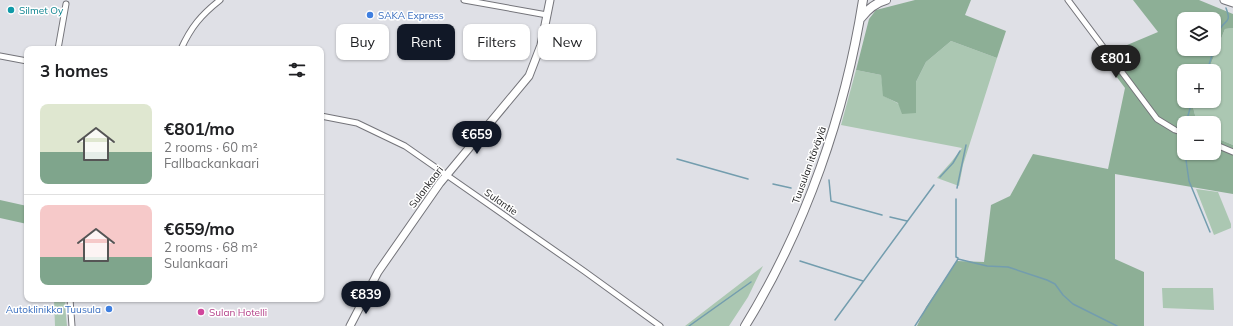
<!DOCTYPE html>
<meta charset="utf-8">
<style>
:root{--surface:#fff;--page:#f2f2f2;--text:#202124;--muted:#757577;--line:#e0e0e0;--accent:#111827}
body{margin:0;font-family:Mulish,sans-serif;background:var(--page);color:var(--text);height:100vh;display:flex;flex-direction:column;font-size:15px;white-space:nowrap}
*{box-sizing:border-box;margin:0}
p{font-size:13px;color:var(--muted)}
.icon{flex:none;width:22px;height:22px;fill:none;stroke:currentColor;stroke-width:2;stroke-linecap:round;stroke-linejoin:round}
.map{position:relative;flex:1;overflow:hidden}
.details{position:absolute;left:24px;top:46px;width:300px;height:256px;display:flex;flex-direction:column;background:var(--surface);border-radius:8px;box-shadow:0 1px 3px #0004}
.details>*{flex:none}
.banner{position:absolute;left:336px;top:24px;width:380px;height:36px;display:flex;gap:8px}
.controls{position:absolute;left:1177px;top:12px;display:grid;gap:8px}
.controls a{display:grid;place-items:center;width:44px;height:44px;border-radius:8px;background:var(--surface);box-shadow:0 1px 3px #0004;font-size:20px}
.price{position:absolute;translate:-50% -34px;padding:0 9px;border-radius:14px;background:var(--accent);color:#fff;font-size:13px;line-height:26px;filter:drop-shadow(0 1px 2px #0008)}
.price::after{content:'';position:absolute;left:50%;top:24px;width:12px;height:9px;margin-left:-6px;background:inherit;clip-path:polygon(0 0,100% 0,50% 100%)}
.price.on{background:#222;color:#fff}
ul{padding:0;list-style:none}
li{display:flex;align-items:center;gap:12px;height:100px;padding:0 16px}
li+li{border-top:1px solid var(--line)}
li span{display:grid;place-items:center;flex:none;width:112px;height:80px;border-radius:8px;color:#555}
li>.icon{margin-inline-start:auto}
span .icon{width:48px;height:48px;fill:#fffc;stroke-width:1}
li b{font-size:17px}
h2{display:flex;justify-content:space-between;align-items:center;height:48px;padding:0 16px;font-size:17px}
.chip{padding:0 14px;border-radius:8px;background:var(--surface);box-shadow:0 1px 3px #0004;font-size:14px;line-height:36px}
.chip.on{background:var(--accent);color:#fff}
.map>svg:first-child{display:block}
.green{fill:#abc7b2}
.forest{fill:#8daf96;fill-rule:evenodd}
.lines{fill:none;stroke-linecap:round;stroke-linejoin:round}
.stream{stroke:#739dae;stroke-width:1.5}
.street-casing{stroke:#74747a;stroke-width:7}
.secondary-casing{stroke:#74747a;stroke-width:9}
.primary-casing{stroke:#74747a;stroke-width:10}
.street{stroke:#fff;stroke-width:5}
.secondary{stroke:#fff;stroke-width:7}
.primary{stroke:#fff;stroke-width:8}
.culture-dot{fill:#0f9aa8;stroke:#fff;stroke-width:1.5}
.shop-dot{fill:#3f7fe0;stroke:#fff;stroke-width:1.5}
.hotel-dot{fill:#d1479c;stroke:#fff;stroke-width:1.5}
.labels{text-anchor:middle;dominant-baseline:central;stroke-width:3;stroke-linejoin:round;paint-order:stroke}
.culture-label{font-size:10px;fill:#0d838f;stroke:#fff;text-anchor:start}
.shop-label{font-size:10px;fill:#366cbe;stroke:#fff;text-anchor:start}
.street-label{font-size:10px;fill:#222224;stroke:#fff}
.hotel-label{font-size:10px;fill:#b23c85;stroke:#fff;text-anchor:start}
</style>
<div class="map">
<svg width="1233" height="326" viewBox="0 0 1233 326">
<rect width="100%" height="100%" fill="#dfe0e6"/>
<!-- green -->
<path class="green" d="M1233,28V145L1214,137V123H1197L1193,107L1196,101H1214V71H1208L1225,29Z
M951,41L997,58L963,165L959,186L937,178L952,161L962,148L841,125L856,70L881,75L884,96L916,113V82L926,62Z
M1196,189L1218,192L1231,224V228L1214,235Z
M763,266L748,297L729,326H685Z
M1162,288H1213L1214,310L1163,308Z
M54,299H66L65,306L67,326H55Z"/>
<!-- forest -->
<path class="forest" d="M915,0H971L965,15L1006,31L997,58L951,41L926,62L916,82V113L902,114L898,103L883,96L881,75L856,70L869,19L876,10Z
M1133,0H1199L1233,14V28L1225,29L1208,71H1184V101H1196L1193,107L1197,123H1184V153H1214V137L1233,145V194L1115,174V259L1144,272V326H917L926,307L957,261L984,262L991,205L1010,196L1033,154L1108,169L1125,88L1101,56L1158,32ZM1184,19H1214V49H1184Z
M0,200L27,206V224L0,218Z"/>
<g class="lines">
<!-- stream -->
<path class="stream" d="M1214,49C1216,42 1217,35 1220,29C1225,19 1232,24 1226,8
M1207,71L1214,49
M1186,123L1192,101
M1185,153L1189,181L1210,232
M677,159L748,179
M940,177L953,163L960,151
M829,180L831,201L882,215
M773,184L791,188
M957,188L966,145
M956,199V257L958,258
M890,217L907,221
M958,259L987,266L1008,267L1047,280L1055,284L1063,295L1073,304L1117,326
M800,261L863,281
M835,320L934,185
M689,326L751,282
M915,326L958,259"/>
<!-- street casing -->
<g class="street-casing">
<path id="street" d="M464,0L547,15
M1068,0L1157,119L1175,130L1184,133
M58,49L66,4
M181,49C191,27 201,15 220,0
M0,56L27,61
M321,116L357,123L405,146L584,271L660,326
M1214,144L1233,152
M70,299L72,326"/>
</g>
<!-- secondary casing -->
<g class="secondary-casing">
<path id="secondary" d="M1224,0L1233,3
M350,326L378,272L440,183L529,76L541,45L550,0"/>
</g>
<!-- primary casing -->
<g class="primary-casing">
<path id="primary" d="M861,18C868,9 875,3 886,0
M745,326C806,227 845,114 863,0"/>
</g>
<!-- street -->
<use href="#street" class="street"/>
<!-- secondary -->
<use href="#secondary" class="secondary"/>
<!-- primary -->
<use href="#primary" class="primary"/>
</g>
<!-- markers -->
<circle class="culture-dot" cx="11" cy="10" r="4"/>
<g class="shop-dot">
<circle cx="370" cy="15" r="4"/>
<circle cx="109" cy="309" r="4"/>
</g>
<circle class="hotel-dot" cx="201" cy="312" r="4"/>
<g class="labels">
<!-- culture labels -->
<g class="culture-label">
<text x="19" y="10">Silmet Oy</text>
</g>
<!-- shop labels -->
<g class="shop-label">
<text x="378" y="15">SAKA Express</text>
<text x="101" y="309" text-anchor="end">Autoklinikka Tuusula</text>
</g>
<!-- street labels -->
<g class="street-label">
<text transform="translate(809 165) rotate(-70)">Tuusulan itäväylä</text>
<text transform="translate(426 187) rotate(-53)">Sulankaari</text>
<text transform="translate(501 202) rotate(35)">Sulantie</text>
</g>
<!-- hotel labels -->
<g class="hotel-label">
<text x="209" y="312">Sulan Hotelli</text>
</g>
</g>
</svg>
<div class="controls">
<a><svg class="icon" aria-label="layers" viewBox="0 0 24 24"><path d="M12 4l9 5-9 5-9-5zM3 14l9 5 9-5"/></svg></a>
<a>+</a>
<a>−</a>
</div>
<b class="price on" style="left:1116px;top:79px">€801</b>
<b class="price" style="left:477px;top:155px">€659</b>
<b class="price" style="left:366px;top:315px">€839</b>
<div class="banner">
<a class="chip">Buy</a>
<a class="chip on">Rent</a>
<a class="chip">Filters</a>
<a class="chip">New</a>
</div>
<section class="details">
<h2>3 homes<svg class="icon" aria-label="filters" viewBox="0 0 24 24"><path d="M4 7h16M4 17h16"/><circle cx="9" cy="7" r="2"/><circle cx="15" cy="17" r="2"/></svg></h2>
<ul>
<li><span style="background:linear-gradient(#dfe7d0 60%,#7fa58c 0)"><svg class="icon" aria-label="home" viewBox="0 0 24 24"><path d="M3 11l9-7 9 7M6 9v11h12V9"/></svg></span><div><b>€801/mo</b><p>2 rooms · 60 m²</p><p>Fallbackankaari</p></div></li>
<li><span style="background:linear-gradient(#f6c9c9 65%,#7fa58c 0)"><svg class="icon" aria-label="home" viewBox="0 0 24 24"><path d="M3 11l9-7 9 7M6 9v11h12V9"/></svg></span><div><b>€659/mo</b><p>2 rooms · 68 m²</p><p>Sulankaari</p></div></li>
</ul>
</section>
</div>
